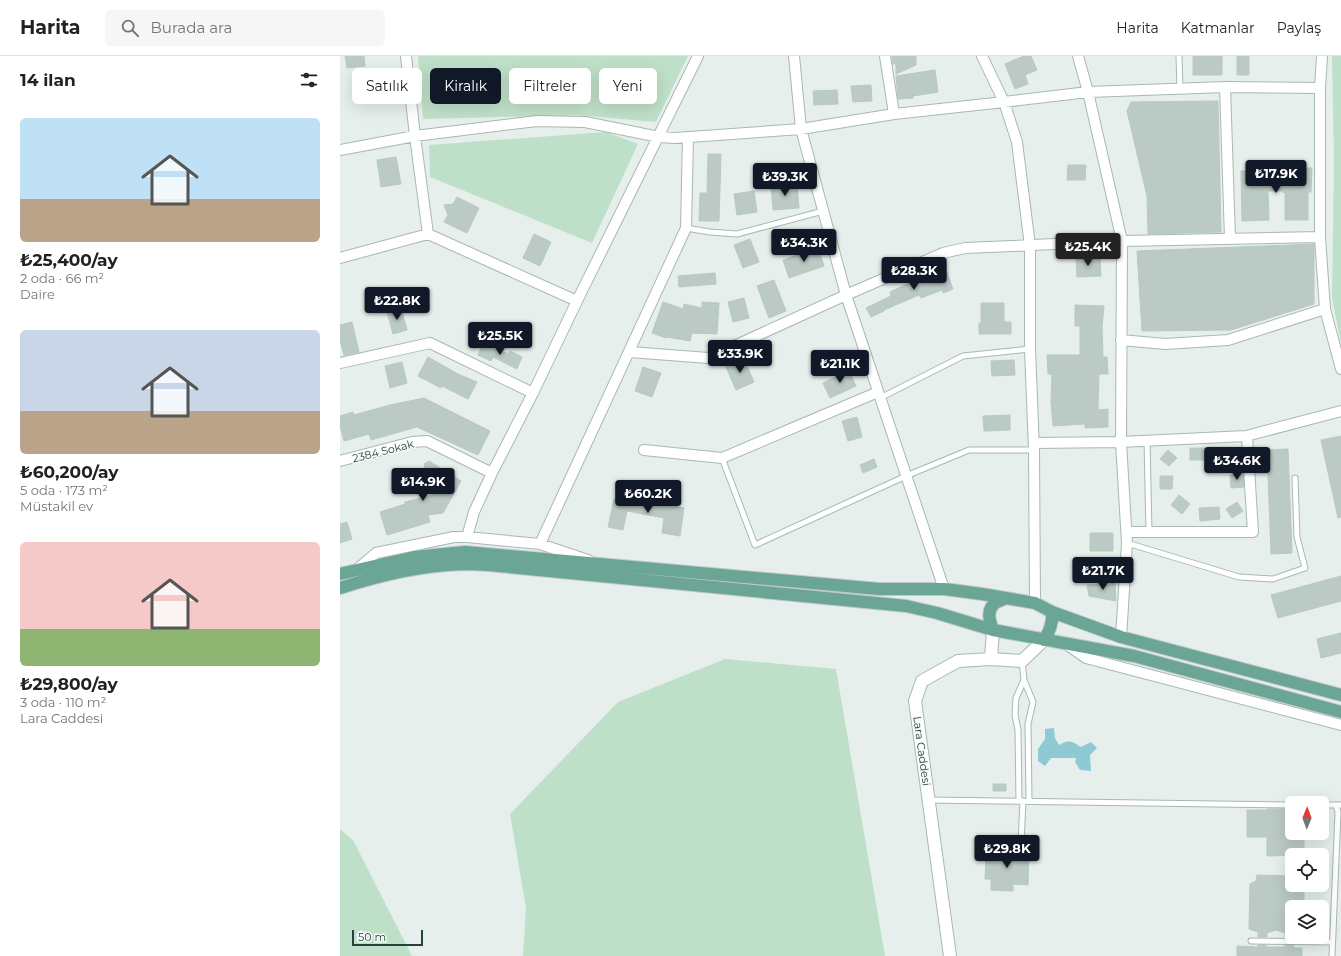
<!DOCTYPE html>
<html lang="tr">
<meta charset="utf-8">
<style>
:root{--surface:#fff;--page:#f6f6f6;--text:#202124;--muted:#757577;--line:#e0e0e0;--accent:#111827}
body{margin:0;font-family:Montserrat,sans-serif;background:var(--page);color:var(--text);height:100vh;display:flex;flex-direction:column;font-size:15px;white-space:nowrap}
*{box-sizing:border-box;margin:0}
p{font-size:13px;color:var(--muted)}
.icon{flex:none;width:22px;height:22px;fill:none;stroke:currentColor;stroke-width:2;stroke-linecap:round;stroke-linejoin:round}
.map{position:relative;flex:1;overflow:hidden}
.sheet{display:flex;flex-direction:column;background:var(--surface);width:340px}
.sheet>*{flex:none}
.banner{position:absolute;left:12px;top:12px;width:380px;height:36px;display:flex;gap:8px}
.needle{width:26px;rotate:1deg}
.fabs{position:absolute;left:945px;top:740px;display:grid;gap:8px}
.fabs a{display:grid;place-items:center;width:44px;height:44px;border-radius:6px;background:var(--surface);box-shadow:0 4px 16px #0002;font-size:20px}
.scale{position:absolute;left:12px;bottom:10px;width:71px;box-sizing:border-box;padding-left:4px;border:2px solid #24423a;border-top:0;font-size:11px;line-height:14px;white-space:nowrap;color:#24423a;-webkit-text-stroke:3px #f7fbf9;paint-order:stroke}
.price{position:absolute;translate:-50% -34px;padding:0 9px;border-radius:4px;background:var(--accent);color:#fff;font-size:13px;line-height:26px;filter:drop-shadow(0 1px 2px #0008)}
.price::after{content:'';position:absolute;left:50%;top:24px;width:12px;height:9px;margin-left:-6px;background:inherit;clip-path:polygon(0 0,100% 0,50% 100%)}
.price.on{background:#222;color:#fff}
ul{padding:0;list-style:none}
li{display:grid;align-content:center;gap:8px;height:212px;padding:0 20px}
li span{display:grid;place-items:center;height:124px;border-radius:6px;color:#555}
li>.icon{margin-inline-start:auto}
span .icon{width:72px;height:72px;fill:#fffc;stroke-width:1}
li b{font-size:17px}
h2{display:flex;justify-content:space-between;align-items:center;height:48px;padding:0 20px;font-size:17px}
.chip{padding:0 14px;border-radius:6px;background:var(--surface);box-shadow:0 4px 16px #0002;font-size:14px;line-height:36px}
.chip.on{background:var(--accent);color:#fff}
header{display:flex;align-items:center;gap:24px;box-sizing:border-box;height:56px;padding:0 20px;background:var(--surface);border-bottom:1px solid var(--line)}
header strong{font-size:19px}
nav{display:flex;gap:22px;margin-inline-start:auto;font-size:14px}
.search{width:280px;height:36px;background:var(--page);display:flex;align-items:center;gap:10px;box-sizing:border-box;padding:0 14px;border-radius:6px;color:var(--muted);font-size:15px}
main{display:flex;flex:1;min-height:0}
.map>svg:first-child{display:block}
.green{fill:#bfe0c8}
.water{fill:#8ec9d4}
.building{fill:#bbcac4;stroke:#b8c9c2}
.lines{fill:none;stroke-linecap:round;stroke-linejoin:round}
.service-casing{stroke:#a8b8b2;stroke-width:7}
.minor-casing{stroke:#a8b8b2;stroke-width:12}
.tertiary-casing{stroke:#a8b8b2;stroke-width:14}
.primary-casing{stroke:#c2cac8;stroke-width:14}
.service{stroke:#fff;stroke-width:5}
.minor{stroke:#fff;stroke-width:10}
.tertiary{stroke:#fff;stroke-width:12}
.primary{stroke:#6aa596;stroke-width:12}
.labels{text-anchor:middle;dominant-baseline:central;stroke-width:3;stroke-linejoin:round;paint-order:stroke}
.street-label{font-size:11px;fill:#24423a;stroke:#f7fbf9}
</style>
<header>
<strong>Harita</strong>
<div class="search"><svg class="icon" aria-label="search" viewBox="0 0 24 24"><circle cx="10" cy="10" r="6"/><path d="M15 15l6 6"/></svg>Burada ara</div>
<nav><a>Harita</a><a>Katmanlar</a><a>Paylaş</a></nav>
</header>
<main>
<section class="sheet">
<h2>14 ilan<svg class="icon" aria-label="filters" viewBox="0 0 24 24"><path d="M4 7h16M4 17h16"/><circle cx="9" cy="7" r="2"/><circle cx="15" cy="17" r="2"/></svg></h2>
<ul>
<li><span style="background:linear-gradient(#bfe0f5 65%,#b9a48a 0)"><svg class="icon" aria-label="home" viewBox="0 0 24 24"><path d="M3 11l9-7 9 7M6 9v11h12V9"/></svg></span><div><b>₺25,400/ay</b><p>2 oda · 66 m²</p><p>Daire</p></div></li>
<li><span style="background:linear-gradient(#c9d6e8 65%,#b9a48a 0)"><svg class="icon" aria-label="home" viewBox="0 0 24 24"><path d="M3 11l9-7 9 7M6 9v11h12V9"/></svg></span><div><b>₺60,200/ay</b><p>5 oda · 173 m²</p><p>Müstakil ev</p></div></li>
<li><span style="background:linear-gradient(#f6c9c9 70%,#8fb573 0)"><svg class="icon" aria-label="home" viewBox="0 0 24 24"><path d="M3 11l9-7 9 7M6 9v11h12V9"/></svg></span><div><b>₺29,800/ay</b><p>3 oda · 110 m²</p><p>Lara Caddesi</p></div></li>
</ul>
</section>
<div class="map">
<svg width="1001" height="900" viewBox="0 0 1001 900">
<rect width="100%" height="100%" fill="#e6efeb"/>
<!-- green -->
<path class="green" d="M78,0H348L316,66L236,59L83,63Z
M992,0H1001V287L992,242L994,107Z
M266,76L298,88L252,187L90,121L89,89Z
M385,603L496,613L545,900H183L186,852L170,758L278,646Z
M0,773L13,784L72,900H0Z"/>
<!-- water -->
<path class="water" d="M714,672L715,682L719,689C729,683 732,685 741,691L751,686L757,692L750,699L751,715L740,714L735,706L736,702H711L705,710L698,705V693L705,683V673Z"/>
<!-- building -->
<path class="building" d="M5,0H24L25,10L7,12Z
M552,0H576V9L556,18V8H553Z
M684,0H691L697,14L685,19L688,28L675,33L665,8Z
M853,0H882V19H853Z
M897,0H909V19H897Z
M595,14L598,36L573,40V42L558,43L556,20Z
M531,29L532,45L513,46L511,30Z
M497,34L498,48L474,49L473,35Z
M878,45L881,176L808,178L807,140L787,55L791,46Z
M368,98H381L379,165H359L360,137H367Z
M56,101L61,128L41,131L37,104Z
M728,109H746L745,124H727Z
M972,112L971,136H968V164H945V136L943,137V135H928L929,164L902,165L901,115L928,114L929,127L943,126L942,113Z
M457,128L459,152L433,154L431,130Z
M414,135L417,156L397,159L394,138Z
M117,141L139,152L127,177L104,166L108,159L104,149L113,148Z
M194,178L211,186L200,210L183,202Z
M410,183L419,206L403,212L394,189Z
M974,188V248L891,274L802,275L797,195Z
M478,192L484,210L449,222L443,204Z
M760,201L761,220L737,221L736,202Z
M606,214L613,233L603,237L602,234L581,242L579,239L544,254V255L531,261L526,252L551,240L550,236L574,225V224Z
M375,217L376,228L339,231L338,220Z
M434,224L446,255L429,262L417,230Z
M404,242L409,262L393,266L388,246Z
M323,246L343,253L344,248L362,252V246L379,247L377,278L352,277L350,285L327,281L326,282L312,277Z
M641,247H664V266H671V278H639V267H641Z
M735,249L764,250L762,271L763,301H767L768,318H759L758,354L768,353V371L745,372V368L713,370L711,346L712,318H708L707,299H740V270H735Z
M61,252L67,274L53,278L47,256Z
M12,266L19,296L4,299L0,284V269Z
M144,286L168,298L170,295L182,301L177,313L153,301L151,305L138,299Z
M88,301L118,318L137,326L128,343L102,330L101,332L78,320Z
M404,303L414,326L396,334L386,311Z
M674,304L675,319L652,320L651,305Z
M62,306L67,327L50,332L45,310Z
M303,311L321,317L312,341L295,335Z
M509,315L516,330L490,342L483,327Z
M84,342L150,375L138,399L77,371L31,384L29,378L4,385L0,370V360L13,356L14,359L50,349Z
M670,359V374L644,375L643,360Z
M517,361L522,381L508,385L502,365Z
M1001,380V461L998,462L981,384Z
M892,391L901,400L892,408L884,399Z
M850,392H870V404H850Z
M948,393L952,497L931,498L927,394Z
M828,394L837,402L829,410L820,403Z
M534,403L537,411L523,417L520,409Z
M89,405L121,425L103,457L88,459L90,466L47,479L40,456L65,448V446L93,439L84,408Z
M903,418L904,431L891,432L890,419Z
M820,420H833L832,433H820Z
M839,439L850,448L842,458L831,449Z
M297,441L317,444L316,447L344,452L340,480L322,477L324,462L287,455L283,474L268,471L274,443L296,448Z
M897,446L903,455L892,462L886,453Z
M879,451L880,463L860,465L859,452Z
M7,466L12,483L0,487V468Z
M750,477H773V495H750Z
M1001,520V545L938,562L931,539Z
M775,527L776,545L749,540L747,529Z
M1001,577V597L981,602L977,583Z
M653,728H666V735H653Z
M927,753H952V777H964V799L927,800V781H907V754H927Z
M658,793H674V797H689L688,829L673,828V835L651,834V823H645L646,797H658Z
M917,819L952,820V829H964V851H952V881L954,882L945,881V877L936,874L927,877V881H918V876L909,873L910,828L916,825Z
M918,889H926V891H945V889L954,890V892H962V900H897V890L918,891Z"/>
<g class="lines">
<!-- service casing -->
<g class="service-casing">
<path id="service" d="M839,0L840,33
M346,172L370,176L397,178L483,155
M540,342L623,300L690,293
M807,385L809,476
M382,402L415,489L566,420L629,394H694
M787,487L899,521L933,523L965,512L957,481L955,422
M682,605L684,624L693,646L688,668L689,745
M589,744L952,749
M679,745L678,674L675,659L676,642L684,624
M982,749H1001
M681,787L683,745
M911,885L992,886
M992,900L998,756L996,749"/>
</g>
<!-- minor casing -->
<g class="minor-casing">
<path id="minor" d="M66,0L75,80L88,178
M454,0L461,73L506,239L604,533
M545,0L554,58
M642,0L664,46L677,86L690,190V293L694,394L695,547
M738,0L748,36L782,185L781,386L787,487L781,581
M982,0L980,32V181L985,253L1001,313
M885,31L890,182
M0,94L75,80L197,65L245,66L319,81L335,82L461,73L554,58L664,46L748,36L885,31L980,32
M0,202L88,178L237,245
M781,284L825,288L888,284L985,253
M290,296L368,302L506,239L603,197L625,192L782,185L980,181
M0,307L90,287L193,337
M694,387L781,386L906,380L1001,355
M304,394L382,402L538,336
M0,405L72,386L87,385L152,417
M787,476H913L907,380
M127,481L134,456L152,417L193,337L237,245L358,0
M200,488L346,172L348,81
M15,515L36,497L114,481H127L200,488L248,504
M726,588L746,602L1001,669"/>
</g>
<!-- tertiary casing -->
<g class="tertiary-casing">
<path id="tertiary" d="M651,603L653,574
M610,900L575,645L582,625L618,605L651,603L682,605L704,584"/>
</g>
<!-- primary casing -->
<g class="primary-casing">
<path id="primary" d="M0,518L74,501L125,496L539,533H604L642,538L695,547L712,556L781,581L1001,639
M0,532C40,519 83,509 125,508C136,508 148,509 159,510L566,550L597,557L653,574L794,600L1001,656
M653,574C650,566 646,555 654,548C657,545 663,544 666,542
M704,584C710,575 713,567 712,556"/>
</g>
<!-- service -->
<use href="#service" class="service"/>
<!-- minor -->
<use href="#minor" class="minor"/>
<!-- tertiary -->
<use href="#tertiary" class="tertiary"/>
<!-- primary -->
<use href="#primary" class="primary"/>
</g>
<g class="labels">
<!-- street labels -->
<g class="street-label">
<text transform="translate(43 395) rotate(-14)">2384 Sokak</text>
<text transform="translate(582 695) rotate(82)">Lara Caddesi</text>
</g>
</g>
</svg>
<div class="fabs">
<a><svg class="needle" viewBox="-14 -14 28 28"><path d="M0-13l5 13h-10z" fill="#e53935"/><path d="M0 13l5-13h-10z" fill="#757577"/></svg></a>
<a><svg class="icon" aria-label="locate" viewBox="0 0 24 24"><circle cx="12" cy="12" r="6"/><path d="M12 2v4M12 18v4M2 12h4M18 12h4"/></svg></a>
<a><svg class="icon" aria-label="layers" viewBox="0 0 24 24"><path d="M12 4l9 5-9 5-9-5zM3 14l9 5 9-5"/></svg></a>
</div>
<div class="scale">50 m</div>
<b class="price" style="left:936px;top:138px">₺17.9K</b>
<b class="price" style="left:445px;top:141px">₺39.3K</b>
<b class="price" style="left:464px;top:207px">₺34.3K</b>
<b class="price on" style="left:748px;top:211px">₺25.4K</b>
<b class="price" style="left:574px;top:235px">₺28.3K</b>
<b class="price" style="left:57px;top:265px">₺22.8K</b>
<b class="price" style="left:160px;top:300px">₺25.5K</b>
<b class="price" style="left:400px;top:318px">₺33.9K</b>
<b class="price" style="left:500px;top:328px">₺21.1K</b>
<b class="price" style="left:897px;top:425px">₺34.6K</b>
<b class="price" style="left:83px;top:446px">₺14.9K</b>
<b class="price" style="left:308px;top:458px">₺60.2K</b>
<b class="price" style="left:763px;top:535px">₺21.7K</b>
<b class="price" style="left:667px;top:813px">₺29.8K</b>
<div class="banner">
<a class="chip">Satılık</a>
<a class="chip on">Kiralık</a>
<a class="chip">Filtreler</a>
<a class="chip">Yeni</a>
</div>
</div>
</main>
